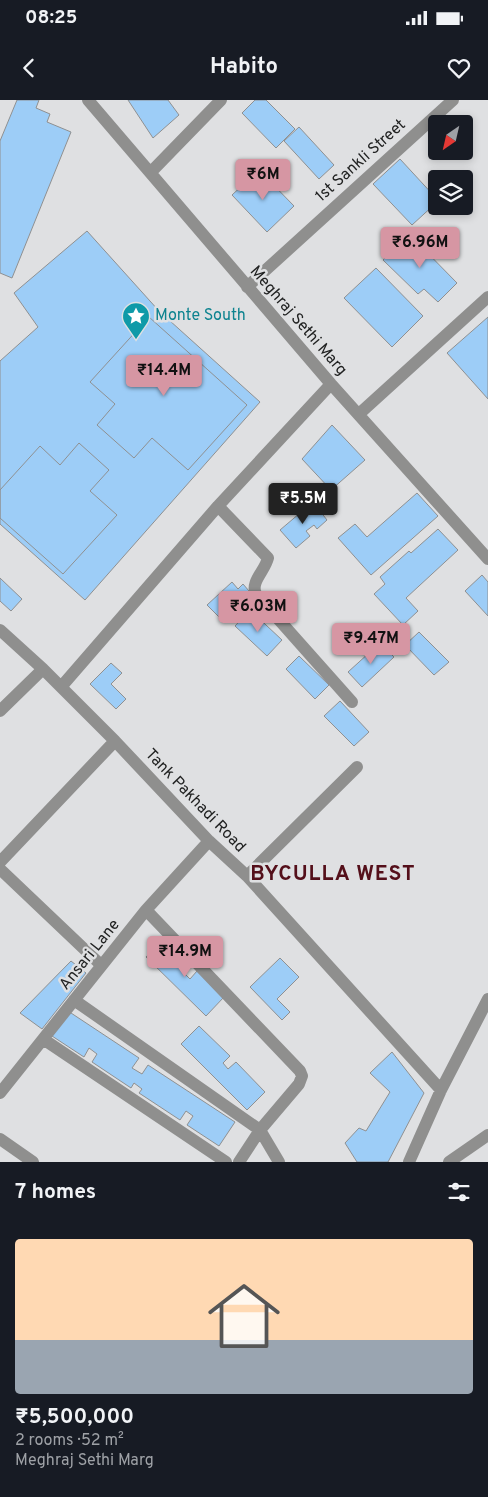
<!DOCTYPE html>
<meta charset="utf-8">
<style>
:root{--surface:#171b24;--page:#242831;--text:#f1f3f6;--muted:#9ea1a6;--accent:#d696a3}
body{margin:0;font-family:Overpass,sans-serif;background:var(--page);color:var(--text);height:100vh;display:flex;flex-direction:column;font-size:19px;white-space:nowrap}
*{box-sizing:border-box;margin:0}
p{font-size:16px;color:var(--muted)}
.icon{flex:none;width:28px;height:28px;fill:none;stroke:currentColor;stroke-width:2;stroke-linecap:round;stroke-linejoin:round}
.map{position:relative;height:1062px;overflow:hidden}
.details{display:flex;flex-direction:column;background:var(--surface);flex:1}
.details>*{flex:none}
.needle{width:32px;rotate:214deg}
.tools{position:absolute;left:428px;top:15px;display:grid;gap:10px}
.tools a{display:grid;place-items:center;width:45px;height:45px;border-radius:5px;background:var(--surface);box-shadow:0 2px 8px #0003;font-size:25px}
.price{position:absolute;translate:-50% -42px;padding:0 11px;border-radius:5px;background:var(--accent);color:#111;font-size:16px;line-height:32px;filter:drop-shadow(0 1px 2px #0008)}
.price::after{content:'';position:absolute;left:50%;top:30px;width:15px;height:11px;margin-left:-8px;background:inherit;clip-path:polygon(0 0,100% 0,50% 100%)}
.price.active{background:#222;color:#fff}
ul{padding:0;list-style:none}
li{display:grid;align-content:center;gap:10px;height:265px;padding:0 15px}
li span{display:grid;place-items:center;height:155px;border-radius:5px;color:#555}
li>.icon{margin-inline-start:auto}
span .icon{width:90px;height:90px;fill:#fffc;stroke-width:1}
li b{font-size:21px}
h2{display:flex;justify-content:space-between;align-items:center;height:60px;padding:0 15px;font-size:21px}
.status{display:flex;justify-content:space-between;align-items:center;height:35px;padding:0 25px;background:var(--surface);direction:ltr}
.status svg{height:14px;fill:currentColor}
header{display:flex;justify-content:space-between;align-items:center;height:65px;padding:0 15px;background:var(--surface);font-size:22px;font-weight:700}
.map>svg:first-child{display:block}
.building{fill:#9dcdf7;stroke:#8f9091}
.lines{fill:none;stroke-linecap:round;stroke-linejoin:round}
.minor{stroke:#8f8f8e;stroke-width:12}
.labels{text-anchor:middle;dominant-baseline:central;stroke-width:5;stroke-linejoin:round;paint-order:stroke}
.street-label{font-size:16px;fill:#212222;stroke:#dfe0e2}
.culture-label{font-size:16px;fill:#0d838f;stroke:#dfe0e2;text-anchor:start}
.district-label{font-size:21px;font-weight:bold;letter-spacing:1px;fill:#540f1a;stroke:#dfe0e2}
</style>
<div class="status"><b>08:25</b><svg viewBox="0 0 49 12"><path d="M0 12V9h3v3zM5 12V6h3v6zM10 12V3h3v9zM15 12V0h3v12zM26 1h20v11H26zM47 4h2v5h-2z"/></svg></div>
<header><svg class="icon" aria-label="back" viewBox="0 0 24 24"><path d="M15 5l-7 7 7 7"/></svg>Habito<svg class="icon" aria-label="heart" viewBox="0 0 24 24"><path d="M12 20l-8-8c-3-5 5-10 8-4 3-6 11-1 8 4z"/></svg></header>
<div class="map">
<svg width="488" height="1062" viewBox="0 0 488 1062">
<rect width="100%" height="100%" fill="#dfe0e2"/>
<!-- building -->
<path class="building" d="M17,0H39L36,8L50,14L47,22L71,32L12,178L0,173V41Z
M128,0H168L179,15L153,38Z
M255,0H266L295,29L276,48L242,13Z
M299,27L334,65L319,79L284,41Z
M400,59L436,98V103L412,125L373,84Z
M259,70L294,106L267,132L232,95Z
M87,131L159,211L260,302L85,500L0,424V261L38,227L14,193Z
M409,134L457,183L438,202L424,189L418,194L383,160Z
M376,168L423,216L392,247L344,198Z
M149,217L247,305L188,370L152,338L134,358L97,325L115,304L90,282Z
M488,217V299L447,253Z
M332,325L365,360L331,390L302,359Z
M79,343L109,370L90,391L117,415L63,474L0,418V390L40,346L60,365Z
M417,393L438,416L371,475L338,438L355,424L367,437Z
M313,402L327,420L317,429L314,425L306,431L310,436L296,448L280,430Z
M438,429L458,450L406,498L418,511L403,525L374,494L385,484L380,477L409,451L411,453Z
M482,475L488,482V516L465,491Z
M0,478L22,499L11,511L0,501Z
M232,482L238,489L243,484L249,491L220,518L207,505Z
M250,510L282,540L267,556L235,526Z
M419,532L449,562L434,575L405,545Z
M380,543L394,557L362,587L348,572Z
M299,556L329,585L315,599L286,569Z
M111,563L122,573L111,584L126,599L116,609L90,584Z
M340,601L369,632L354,646L324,616Z
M163,839L192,866L184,873L190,879L197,871L224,897L206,916L146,857Z
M280,858L299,877L277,899L290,912L282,920L250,887Z
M71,861L86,873L42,929L20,913Z
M68,911L139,958L132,968L142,974L148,965L235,1022L219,1046L187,1025L193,1016L186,1011L180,1020L139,993L142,989L134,983L131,988L92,962L97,954L89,948L84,957L52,936Z
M199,926L230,956L223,963L228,969L236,962L265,992L247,1010L181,944Z
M392,952L424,993L388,1062H357L345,1043L359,1028L366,1031L390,992L370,973Z"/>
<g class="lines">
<!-- minor -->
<path class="minor" d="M88,0L331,284L488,459
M151,72L221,0
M247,187L453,0
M359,314L488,197
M218,406L268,458C265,471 250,482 256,494L352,602
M0,530L43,569L115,641L209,741L247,776L441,990
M61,587L218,406L331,284
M0,611L43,569
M0,762L115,641
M0,769L101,865
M247,776L357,667
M146,810L300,971L302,976L299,984L260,1030L239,1062
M74,900L260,1030L279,1062
M43,939L226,1062
M0,993L146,810L209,741
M0,1039L33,1062
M409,1062L441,990L488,899
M449,1062L488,1035"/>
</g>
<!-- icons -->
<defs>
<g id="sight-pin" transform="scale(1.4375)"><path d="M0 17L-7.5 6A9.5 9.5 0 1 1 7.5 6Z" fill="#0f9aa8" stroke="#dfe0e2"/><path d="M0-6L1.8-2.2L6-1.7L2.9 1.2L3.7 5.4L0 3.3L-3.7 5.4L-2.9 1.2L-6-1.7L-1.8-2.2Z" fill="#fff"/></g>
</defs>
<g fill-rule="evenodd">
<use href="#sight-pin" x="136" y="216"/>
</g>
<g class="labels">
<!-- street labels -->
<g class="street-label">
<text transform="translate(361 61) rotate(-42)">1st Sankli Street</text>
<text transform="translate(298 221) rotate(49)">Meghraj Sethi Marg</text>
<text transform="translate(195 701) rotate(46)">Tank Pakhadi Road</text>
<text transform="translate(90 855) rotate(-51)">Ansari Lane</text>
</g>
<!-- culture labels -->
<g class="culture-label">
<text x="155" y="216">Monte South</text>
</g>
<!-- district labels -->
<g class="district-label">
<text x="333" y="774">BYCULLA WEST</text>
</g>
</g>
</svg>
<div class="tools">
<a><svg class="needle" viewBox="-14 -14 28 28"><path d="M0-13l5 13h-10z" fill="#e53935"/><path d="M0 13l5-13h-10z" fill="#9ea1a6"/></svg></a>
<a><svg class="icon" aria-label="layers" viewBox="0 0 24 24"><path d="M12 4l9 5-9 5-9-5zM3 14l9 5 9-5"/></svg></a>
</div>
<b class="price" style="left:263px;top:101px">₹6M</b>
<b class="price" style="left:420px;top:169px">₹6.96M</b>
<b class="price" style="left:164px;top:297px">₹14.4M</b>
<b class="price active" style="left:303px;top:425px">₹5.5M</b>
<b class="price" style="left:258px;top:533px">₹6.03M</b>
<b class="price" style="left:371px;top:565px">₹9.47M</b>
<b class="price" style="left:185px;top:878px">₹14.9M</b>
</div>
<section class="details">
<h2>7 homes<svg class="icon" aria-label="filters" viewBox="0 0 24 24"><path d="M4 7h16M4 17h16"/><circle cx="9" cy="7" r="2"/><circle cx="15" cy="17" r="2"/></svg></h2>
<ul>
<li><span style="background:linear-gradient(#ffd9b3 65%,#9aa5b1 0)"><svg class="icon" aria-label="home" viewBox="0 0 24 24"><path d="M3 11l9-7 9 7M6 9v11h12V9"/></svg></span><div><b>₹5,500,000</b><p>2 rooms · 52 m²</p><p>Meghraj Sethi Marg</p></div></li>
</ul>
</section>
